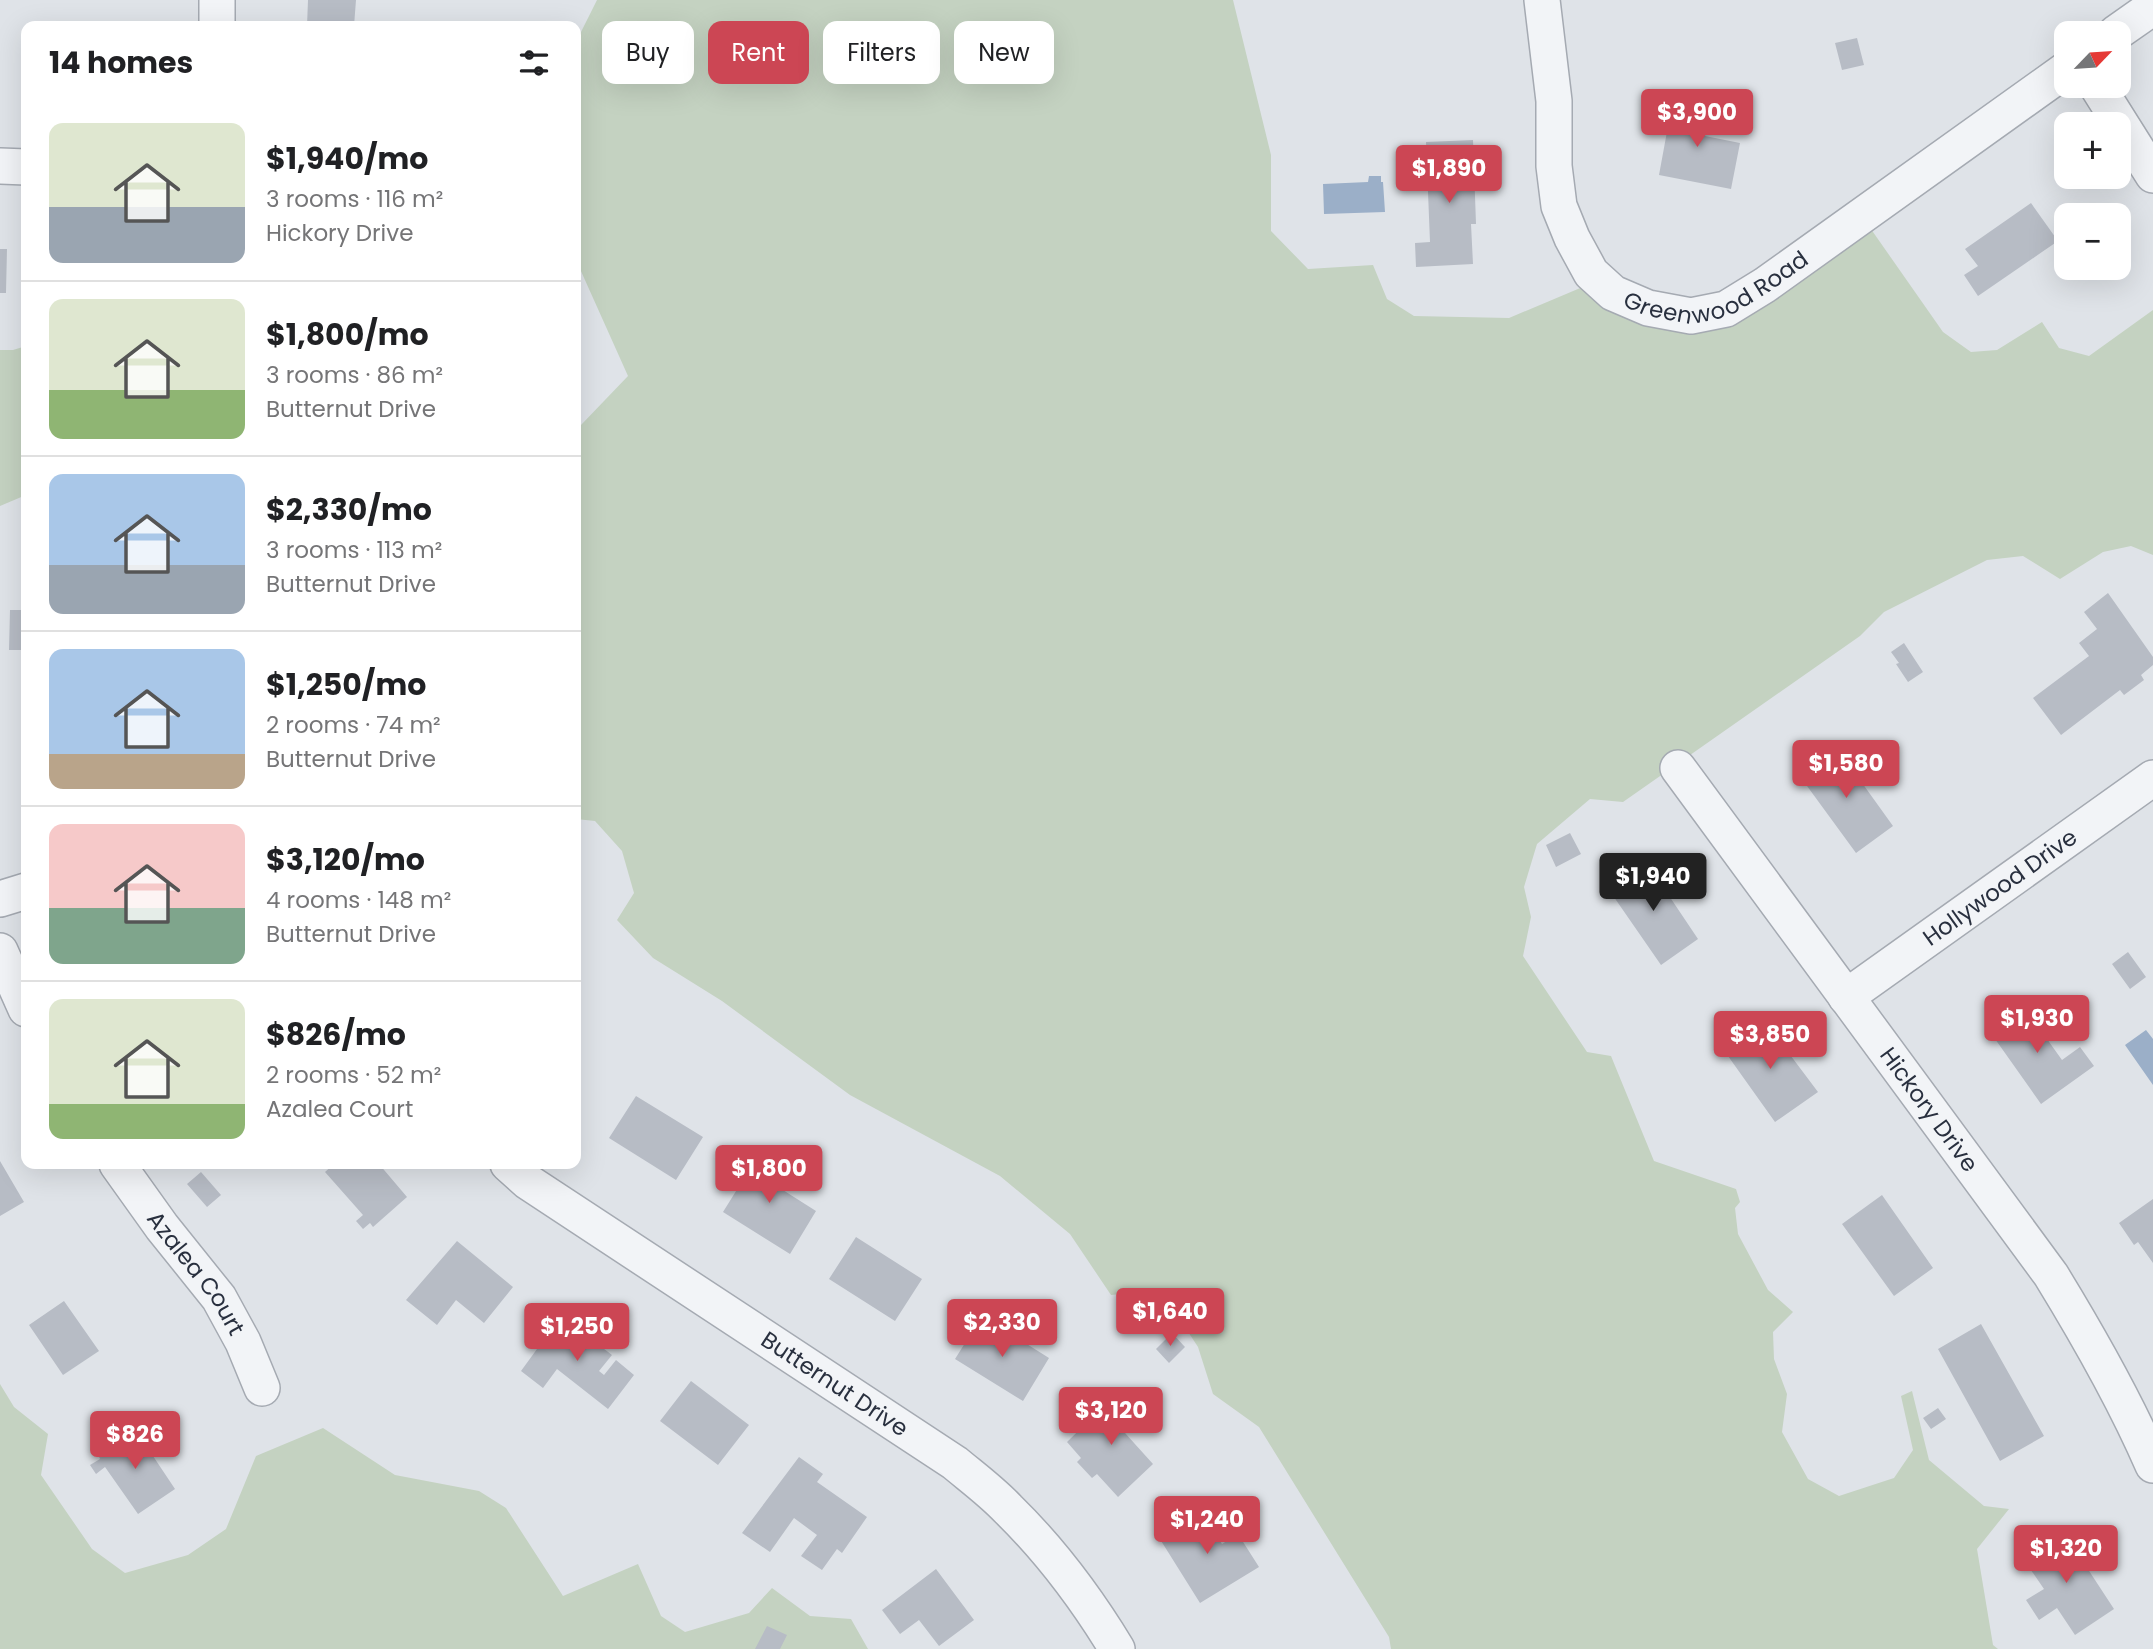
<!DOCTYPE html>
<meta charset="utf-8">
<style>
:root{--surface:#fff;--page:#f2f2f2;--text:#202124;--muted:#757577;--line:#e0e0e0;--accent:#cc4654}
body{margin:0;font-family:Poppins,sans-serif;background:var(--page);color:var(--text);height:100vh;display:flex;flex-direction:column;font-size:26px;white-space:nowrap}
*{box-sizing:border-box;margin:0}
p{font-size:23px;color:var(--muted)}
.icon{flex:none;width:38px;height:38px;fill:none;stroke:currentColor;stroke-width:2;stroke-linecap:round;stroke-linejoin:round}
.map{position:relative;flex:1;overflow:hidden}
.drawer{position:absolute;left:21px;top:21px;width:560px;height:1148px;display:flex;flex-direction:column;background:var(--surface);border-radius:14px;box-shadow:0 7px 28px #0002}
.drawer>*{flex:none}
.top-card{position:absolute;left:602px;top:21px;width:665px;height:63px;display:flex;gap:14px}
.needle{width:46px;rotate:65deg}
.tools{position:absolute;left:2054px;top:21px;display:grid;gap:14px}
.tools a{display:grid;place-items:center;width:77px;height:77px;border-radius:14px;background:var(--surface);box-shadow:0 7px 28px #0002;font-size:35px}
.price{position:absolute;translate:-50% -60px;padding:0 16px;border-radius:7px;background:var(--accent);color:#fff;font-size:23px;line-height:46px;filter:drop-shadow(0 2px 4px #0008)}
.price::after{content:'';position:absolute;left:50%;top:42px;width:21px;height:16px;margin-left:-10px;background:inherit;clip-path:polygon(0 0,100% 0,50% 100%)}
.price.selected{background:#222;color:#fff}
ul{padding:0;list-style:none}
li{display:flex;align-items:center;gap:21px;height:175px;padding:0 28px}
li+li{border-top:2px solid var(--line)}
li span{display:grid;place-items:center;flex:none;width:196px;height:140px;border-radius:14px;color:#555}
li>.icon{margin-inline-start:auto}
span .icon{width:84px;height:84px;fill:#fffc;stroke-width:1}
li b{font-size:30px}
h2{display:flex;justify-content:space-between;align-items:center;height:84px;padding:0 28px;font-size:30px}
.pill{padding:0 24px;border-radius:14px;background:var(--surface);box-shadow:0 7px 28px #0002;font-size:24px;line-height:63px}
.pill.selected{background:var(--accent);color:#fff}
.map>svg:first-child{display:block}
.green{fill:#c4d2c1}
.water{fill:#9bafc8}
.building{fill:#b7bcc5}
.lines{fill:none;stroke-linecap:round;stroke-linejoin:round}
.street-casing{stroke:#a5aab2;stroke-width:38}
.street{stroke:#f2f4f7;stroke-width:35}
.labels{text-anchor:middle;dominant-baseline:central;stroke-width:7;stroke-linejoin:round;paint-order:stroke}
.street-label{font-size:23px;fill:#29303f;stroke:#eff2f6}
</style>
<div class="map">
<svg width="2153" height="1649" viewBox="0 0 2153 1649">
<rect width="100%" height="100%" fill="#dfe3e8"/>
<!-- green -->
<path class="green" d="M597,0H1233L1271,155V231L1308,269L1373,265L1387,299L1414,316L1509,318L1585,286L1718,312L1866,222L1943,332L1971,352L1997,350L2042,322L2059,348L2089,356L2153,310V555L2131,546L2103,552L2060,579L2023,556L1987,560L1884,612L1860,636L1623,802L1590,799L1537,844L1524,887L1531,917L1523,956L1587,1052L1611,1056L1654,1161L1736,1189L1740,1202L1735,1208L1738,1234L1768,1290L1793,1312L1773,1332L1774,1359L1787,1394L1782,1432L1808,1479L1839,1496L1894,1478L1913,1450L1901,1396L1912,1391L1929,1460L1984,1506L2009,1509L1977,1549L1993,1645L1998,1649H1391L1389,1637L1259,1427L1213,1394L1198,1347L1168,1301L1130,1293L1111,1295L1070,1234L1000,1176L850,1095L722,1001L653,958L617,920L634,893L622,851L595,821L576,819V425H581L628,376L576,260V42Z
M26,346V495L0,506V350H13Z
M0,1384L14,1407L48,1434L41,1475L92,1549L125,1573L188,1555L226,1529L256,1456L323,1428L395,1475L479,1491L506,1508L563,1596L638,1564L661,1616L685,1632L749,1613L772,1588L810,1616L851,1619L868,1649H0Z"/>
<!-- water -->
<path class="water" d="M1369,176H1381V182H1383L1385,212L1324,214L1323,184L1368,182Z
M2146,1030L2153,1039V1085L2125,1045Z"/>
<!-- building -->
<path class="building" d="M308,0H356L354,26H307Z
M1857,38L1864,65L1842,70L1835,43Z
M1673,99L1710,106L1705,136L1740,143L1731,189L1659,175Z
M1473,140L1476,224H1471L1473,264L1416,267L1415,243L1430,242L1426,142Z
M2031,203L2058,241L1978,296L1964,275L1978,266L1965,249Z
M0,249H7L6,293H0Z
M2108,593L2153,657V665L2141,675L2144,680L2124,695L2120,690L2061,735L2033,698L2089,656L2079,643L2097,629L2084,612Z
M10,610H26V650H9Z
M1904,643L1923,672L1908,682L1896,664L1899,663L1891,652Z
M1837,748L1893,826L1856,853L1799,775Z
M1570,833L1581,854L1556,867L1546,845Z
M1645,860L1698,939L1661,965L1607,887Z
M2128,952L2146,977L2130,989L2112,964Z
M2022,1004L2062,1060L2080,1047L2094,1066L2041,1104L1988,1029Z
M1764,1020L1818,1092L1775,1122L1723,1049Z
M636,1096L703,1137L676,1180L609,1138Z
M761,1151L787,1167L775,1185L816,1211L790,1254L723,1212Z
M0,1161L24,1202L0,1216Z
M334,1164H379L407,1197L373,1227L370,1223L363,1229L356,1221L363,1215L325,1172Z
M201,1172L221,1195L207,1207L187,1184Z
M1882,1195L1933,1268L1894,1296L1842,1224Z
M2153,1199V1263L2138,1242L2134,1245L2119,1223Z
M856,1237L922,1279L895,1321L829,1279Z
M457,1241L513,1287L484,1323L456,1300L437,1325L406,1300Z
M64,1301L99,1351L63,1375L29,1325Z
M561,1316L612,1355L599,1371L604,1375L616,1360L634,1375L608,1409L557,1369L543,1388L521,1371Z
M982,1316L1049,1358L1023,1401L955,1359Z
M1981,1324L2044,1436L2000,1461L1938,1349Z
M1172,1333L1185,1347L1169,1363L1156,1349Z
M691,1381L749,1425L718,1465L660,1421Z
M1117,1393L1141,1418L1125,1433L1153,1464L1118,1497L1097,1474L1092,1478L1077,1462L1081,1458L1067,1442Z
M1938,1408L1946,1419L1931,1429L1923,1418Z
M135,1429L175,1489L138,1514L105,1467L96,1474L90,1465L100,1459L98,1454Z
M799,1457L823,1474L817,1482L867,1517L842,1553L837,1549L822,1570L801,1556L817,1535L794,1518L770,1552L742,1533Z
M1201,1509L1222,1544L1238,1534L1259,1567L1200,1603L1158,1536Z
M2067,1531L2081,1552L2078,1554L2114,1609L2075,1635L2057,1608L2039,1620L2026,1600L2044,1589L2024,1560Z
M936,1569L974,1620L939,1646L919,1620L900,1634L882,1610Z
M767,1626L787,1635L780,1649H755Z"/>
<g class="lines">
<!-- street casing -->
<g class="street-casing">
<g id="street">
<path id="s1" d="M1542,0L1554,101V166L1559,206L1572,238L1591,273L1613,293L1648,308L1691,316L1726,309L1765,285L2067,69"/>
<path d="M217,26V0"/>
<path d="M2116,33L2153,7"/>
<path d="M2097,86L2153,175"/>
<path d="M0,166L26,167"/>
<path id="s2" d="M1678,768L2051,1275C2089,1337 2124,1398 2153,1465"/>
<path d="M0,899L26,891"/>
<path d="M0,951L26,1009"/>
<path id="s3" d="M1846,997L2153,778"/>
<path id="s4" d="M117,1164L162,1227L219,1298L243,1342L262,1388"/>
<path id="s5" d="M508,1164L528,1182L955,1463C973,1478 992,1492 1008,1509C1051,1551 1086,1598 1117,1649"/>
</g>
</g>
<!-- street -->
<use href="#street" class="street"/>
</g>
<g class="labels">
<!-- street labels -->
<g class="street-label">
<text stroke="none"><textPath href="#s1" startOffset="424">Greenwood Road</textPath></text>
<text stroke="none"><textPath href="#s3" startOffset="189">Hollywood Drive</textPath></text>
<text stroke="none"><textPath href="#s2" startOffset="424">Hickory Drive</textPath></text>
<text stroke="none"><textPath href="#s4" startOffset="135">Azalea Court</textPath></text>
<text stroke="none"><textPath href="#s5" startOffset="394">Butternut Drive</textPath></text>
</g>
</g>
</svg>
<div class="tools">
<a><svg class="needle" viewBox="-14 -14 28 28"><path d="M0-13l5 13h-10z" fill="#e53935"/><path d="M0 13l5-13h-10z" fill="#757577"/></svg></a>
<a>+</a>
<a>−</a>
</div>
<b class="price" style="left:1697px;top:149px">$3,900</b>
<b class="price" style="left:1449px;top:205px">$1,890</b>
<b class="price" style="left:1846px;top:800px">$1,580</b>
<b class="price selected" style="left:1653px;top:913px">$1,940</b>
<b class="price" style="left:2037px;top:1055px">$1,930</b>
<b class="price" style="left:1770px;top:1071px">$3,850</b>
<b class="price" style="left:769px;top:1205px">$1,800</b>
<b class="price" style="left:1170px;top:1348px">$1,640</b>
<b class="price" style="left:1002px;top:1359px">$2,330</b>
<b class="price" style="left:577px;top:1363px">$1,250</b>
<b class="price" style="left:1111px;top:1447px">$3,120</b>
<b class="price" style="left:135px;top:1471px">$826</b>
<b class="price" style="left:1207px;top:1556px">$1,240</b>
<b class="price" style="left:2066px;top:1585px">$1,320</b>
<div class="top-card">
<a class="pill">Buy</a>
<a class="pill selected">Rent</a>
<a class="pill">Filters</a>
<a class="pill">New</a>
</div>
<section class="drawer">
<h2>14 homes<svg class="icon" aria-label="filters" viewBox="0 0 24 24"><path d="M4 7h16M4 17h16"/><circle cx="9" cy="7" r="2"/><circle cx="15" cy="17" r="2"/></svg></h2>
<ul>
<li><span style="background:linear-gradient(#dfe7d0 60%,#9aa5b1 0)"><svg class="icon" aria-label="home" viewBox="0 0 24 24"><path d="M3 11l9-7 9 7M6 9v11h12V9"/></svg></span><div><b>$1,940/mo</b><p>3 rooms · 116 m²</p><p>Hickory Drive</p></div></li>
<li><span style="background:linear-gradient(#dfe7d0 65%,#8fb573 0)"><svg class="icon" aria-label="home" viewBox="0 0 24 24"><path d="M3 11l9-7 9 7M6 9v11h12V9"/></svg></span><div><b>$1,800/mo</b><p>3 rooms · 86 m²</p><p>Butternut Drive</p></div></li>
<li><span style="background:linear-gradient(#a9c7e8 65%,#9aa5b1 0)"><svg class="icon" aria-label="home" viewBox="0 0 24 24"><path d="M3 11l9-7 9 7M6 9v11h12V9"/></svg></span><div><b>$2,330/mo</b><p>3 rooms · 113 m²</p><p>Butternut Drive</p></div></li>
<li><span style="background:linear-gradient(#a9c7e8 75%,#b9a48a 0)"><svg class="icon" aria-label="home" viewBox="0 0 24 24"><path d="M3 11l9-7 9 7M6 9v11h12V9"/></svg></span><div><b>$1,250/mo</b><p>2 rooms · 74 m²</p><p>Butternut Drive</p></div></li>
<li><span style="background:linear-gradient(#f6c9c9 60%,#7fa58c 0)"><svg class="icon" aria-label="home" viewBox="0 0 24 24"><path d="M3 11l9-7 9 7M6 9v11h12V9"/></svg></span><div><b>$3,120/mo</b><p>4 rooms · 148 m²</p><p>Butternut Drive</p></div></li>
<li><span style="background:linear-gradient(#dfe7d0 75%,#8fb573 0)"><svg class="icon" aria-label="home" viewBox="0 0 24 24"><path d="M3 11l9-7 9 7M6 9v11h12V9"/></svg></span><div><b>$826/mo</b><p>2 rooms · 52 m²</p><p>Azalea Court</p></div></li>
</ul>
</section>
</div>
